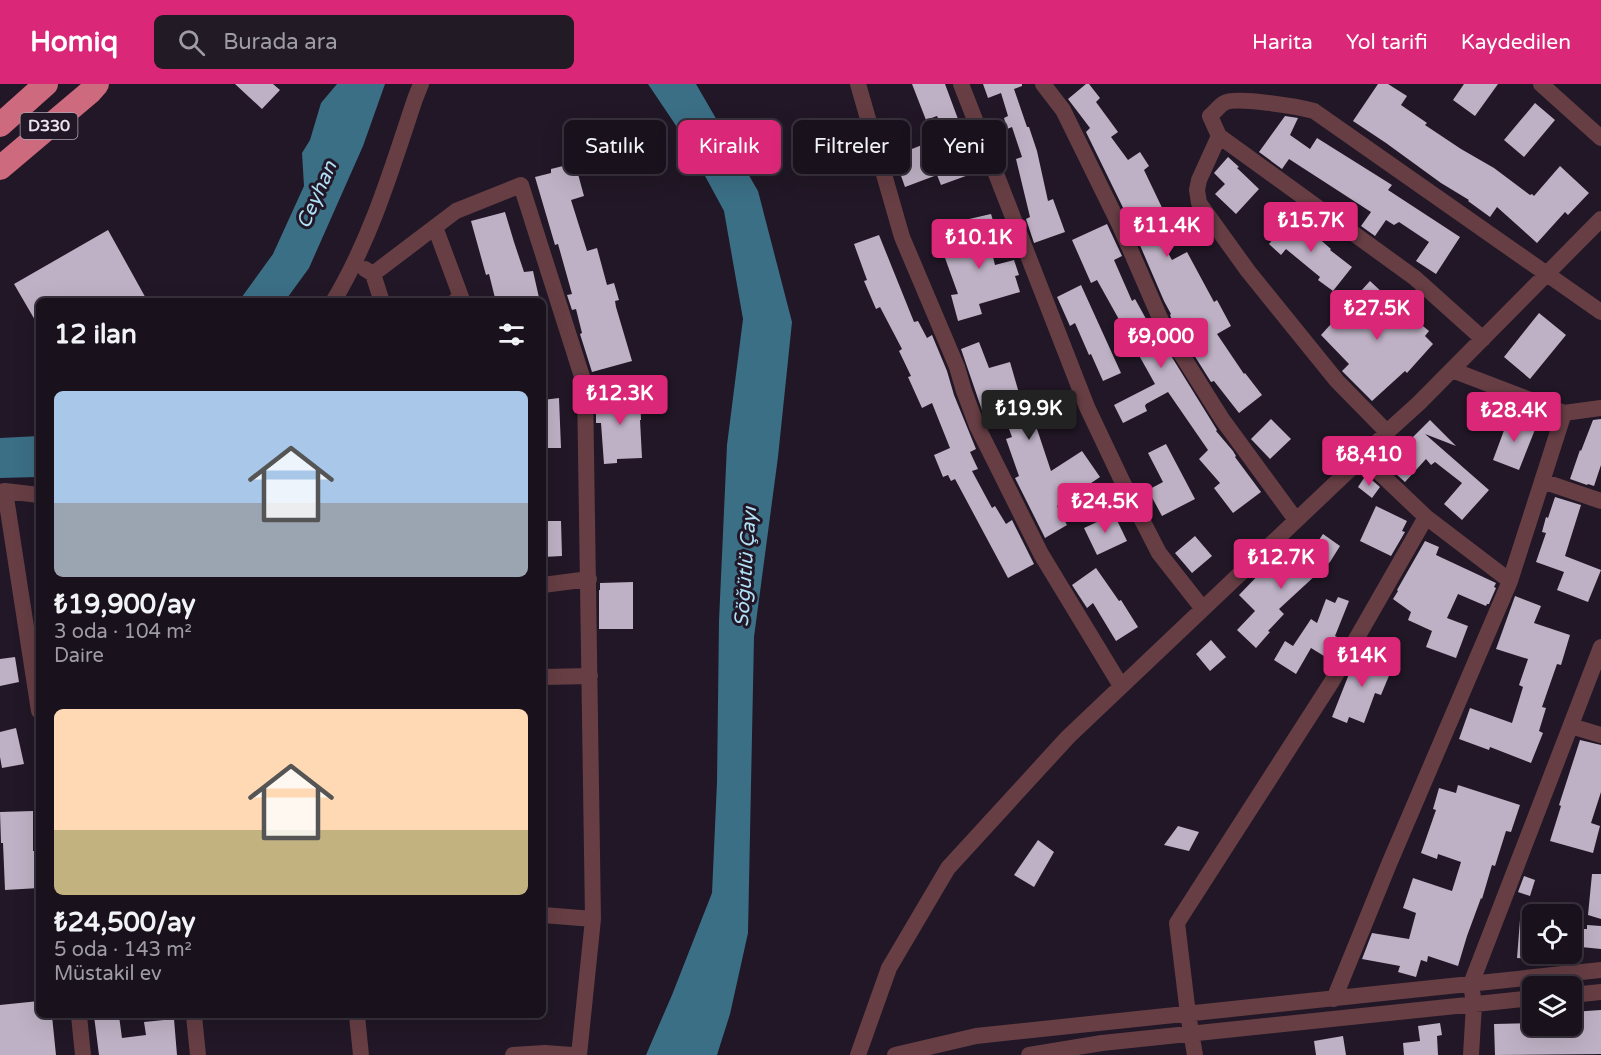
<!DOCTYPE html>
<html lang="tr">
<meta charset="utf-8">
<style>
:root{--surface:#19111c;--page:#221a25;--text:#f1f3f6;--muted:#9f9da3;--line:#37313b;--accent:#db2777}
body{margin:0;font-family:"Varela Round",sans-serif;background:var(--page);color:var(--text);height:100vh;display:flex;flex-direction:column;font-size:22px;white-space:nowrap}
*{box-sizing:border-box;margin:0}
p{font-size:20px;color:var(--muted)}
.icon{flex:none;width:33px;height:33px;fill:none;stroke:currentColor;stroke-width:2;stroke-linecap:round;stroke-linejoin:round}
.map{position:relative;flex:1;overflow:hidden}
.details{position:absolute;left:36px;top:214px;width:510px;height:720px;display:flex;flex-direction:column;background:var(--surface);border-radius:9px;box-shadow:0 6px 24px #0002,0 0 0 2px var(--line)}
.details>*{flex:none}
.banner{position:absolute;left:564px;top:36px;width:570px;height:54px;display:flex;gap:12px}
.tools{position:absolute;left:1522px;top:820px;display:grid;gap:12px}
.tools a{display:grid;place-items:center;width:60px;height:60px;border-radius:9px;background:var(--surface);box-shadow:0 6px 24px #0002,0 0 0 2px var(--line);font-size:30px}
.price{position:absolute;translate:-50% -51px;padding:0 14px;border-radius:6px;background:var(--accent);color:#fff;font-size:20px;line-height:39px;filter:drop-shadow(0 2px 3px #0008)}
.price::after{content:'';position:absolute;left:50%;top:36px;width:18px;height:14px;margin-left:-9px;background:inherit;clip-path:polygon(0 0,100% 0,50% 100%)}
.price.selected{background:#222;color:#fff}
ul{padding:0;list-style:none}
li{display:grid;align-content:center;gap:12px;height:318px;padding:0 18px}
li span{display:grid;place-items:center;height:186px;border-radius:9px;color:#555}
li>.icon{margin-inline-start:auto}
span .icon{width:108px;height:108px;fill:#fffc;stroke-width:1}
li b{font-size:26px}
h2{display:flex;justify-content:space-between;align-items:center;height:72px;padding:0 18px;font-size:26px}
.tag{padding:0 21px;border-radius:9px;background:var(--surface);box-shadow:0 6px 24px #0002,0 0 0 2px var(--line);font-size:21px;line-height:54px}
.tag.selected{background:var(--accent);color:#fff}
header{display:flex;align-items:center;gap:36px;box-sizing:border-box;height:84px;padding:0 30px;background:var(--accent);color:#fff}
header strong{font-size:28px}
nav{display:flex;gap:33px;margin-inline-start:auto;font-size:21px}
.search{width:420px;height:54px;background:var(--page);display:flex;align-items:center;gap:15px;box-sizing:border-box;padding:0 21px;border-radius:9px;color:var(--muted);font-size:22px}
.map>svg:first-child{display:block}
.water{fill:#3b6f86}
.building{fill:#beb1c5}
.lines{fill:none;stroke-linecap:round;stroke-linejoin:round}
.minor{stroke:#663e44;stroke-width:16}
.highway{stroke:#ce6a7d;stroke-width:24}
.labels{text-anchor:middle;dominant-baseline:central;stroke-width:6;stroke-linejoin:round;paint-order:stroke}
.shield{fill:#211726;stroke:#aea6b3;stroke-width:1.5}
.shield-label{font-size:16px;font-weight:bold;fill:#ebe4ef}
.water-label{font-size:20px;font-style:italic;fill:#b1e1f7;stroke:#211726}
</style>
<header>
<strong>Homiq</strong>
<div class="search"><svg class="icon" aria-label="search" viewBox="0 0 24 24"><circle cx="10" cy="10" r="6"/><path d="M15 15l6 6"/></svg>Burada ara</div>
<nav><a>Harita</a><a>Yol tarifi</a><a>Kaydedilen</a></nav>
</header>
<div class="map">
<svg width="1601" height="971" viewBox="0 0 1601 971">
<rect width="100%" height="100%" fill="#211726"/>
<!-- water -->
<path class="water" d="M337,0H385L363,62L309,184L285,217H239L273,170L304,102L302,69L310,56L321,19Z
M648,0H696L758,107L792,238L778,373L754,553L748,849L730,930L717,971H646L672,911L712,809L717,698L719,537L727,361L743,235L724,127L685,55Z
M39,352V393L0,394V354Z"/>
<!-- building -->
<path class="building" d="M235,0H273L280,6L262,25Z
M912,0H945L968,62L964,63L974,89L941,101L937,91L905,103L894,72L922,61L924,67L949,58L937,32L926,36Z
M983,0H1022V2L1014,5L1027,43H1029L1037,67L1048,117L1053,115L1065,148L1034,159L1026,135L1030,133L1016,75L1022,73L1012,43L1007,45L1004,34L1008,32L1001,9L988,14Z
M1086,0H1089L1100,14L1096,18L1118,48L1111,53L1128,76L1140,68L1149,82L1144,86L1166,132L1151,139L1172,176L1187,168L1214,218L1217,216L1231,242L1217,250L1244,290L1245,289L1262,311L1239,329L1214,297L1211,298L1172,236L1170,231L1171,230L1164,217L1130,138L1086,48L1090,44L1068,15Z
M1378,0H1388L1407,12L1401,21L1427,39L1425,41L1461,65L1494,84L1530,111L1532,110L1534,112L1560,82L1589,109L1568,131L1565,128L1537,159L1497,123L1490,133L1468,117L1469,116L1441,99L1386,59L1353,37Z
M1464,0H1498L1475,32L1453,16Z
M1535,19L1555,36L1524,73L1504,56Z
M1285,32L1298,34L1290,51L1310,65L1317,54L1392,101L1388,106L1460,153L1436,190L1416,177L1429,158L1399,138L1394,141L1386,136L1375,152L1361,142L1371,128L1289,75L1282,85L1259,68Z
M1228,73L1239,83L1237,84L1259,105L1236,130L1215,110L1225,100L1214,89Z
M575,79L584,112L571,116L587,167L597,164L607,201L614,199L619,216L615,217L616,223L632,277L592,288L580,250L582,249L576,225L572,226L567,211L572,210L558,160L555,161L535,93L551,89V85Z
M505,128L514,158L524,188L533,187L540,218H496L489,190L486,191L471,137Z
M991,130L995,143L986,145L995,181L1014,176L1019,191L1015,192L1020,208L979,220L982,230L958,237L951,211L958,210L945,174L963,168L956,138Z
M1293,132L1331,165L1330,166L1352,183L1333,207L1318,196L1320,193L1286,165L1281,171L1269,160Z
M1107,140L1122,172L1114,176L1132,217L1135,215L1150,242L1152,241L1217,346L1216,347L1233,367L1236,372L1235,373L1261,408L1233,429L1214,404L1220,399L1199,375L1208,366L1168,308L1146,320L1145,322L1147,327L1123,339L1114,321L1155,300L1097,196L1091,199L1072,156Z
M108,146L148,218H39V243L14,200Z
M879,151L914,238L918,237L927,254L932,251L947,287L954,311L976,365L970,368L978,385L972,387L992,424L995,422L1006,440L1012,436L1034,480L1008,494L955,395L951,397L948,391L943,393L934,371L950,364L932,319L922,324L908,293L911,292L899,267L902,265L880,223L876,225L864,197L867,196L854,160Z
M1370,197L1400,225L1401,224L1429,247L1425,252L1433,260L1407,289L1405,287L1372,317L1342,287L1349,280L1321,251Z
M1081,201L1121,289L1103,297L1091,270L1089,271L1075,239L1070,242L1057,213Z
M1539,229L1566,251L1530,295L1504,273Z
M979,258L989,284L1010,278L1021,316L1046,307L1055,331L1035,339L1051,387L1082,367L1100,393L1057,422L1067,441L1045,454L1015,394L1019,392L1006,355L1012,353L1001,323L984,332L961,265Z
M640,308L641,336H640L642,374L617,375V379L604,380L601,339H596V312Z
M559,314L561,364H543V316Z
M1509,333L1536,343L1519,386L1493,376Z
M1271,335L1291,355L1270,375L1251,355Z
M1601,335V381L1594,402L1588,400L1587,401L1570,395L1580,366L1581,367L1593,336Z
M1430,336L1456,362L1425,350L1489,406L1462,436L1444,420L1462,399L1435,378L1431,381L1426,375L1405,398L1384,379L1401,360L1404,362Z
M1166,360L1195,415L1162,432L1148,406L1163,398L1148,369Z
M1366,391L1380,403L1372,414L1358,403Z
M1555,413L1581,421L1565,472L1601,486L1588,518L1557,506L1564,488L1536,478L1546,449L1542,448L1546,433L1548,434Z
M1376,422L1407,437L1402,447L1405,448L1391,472L1360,457Z
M1114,430L1127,457L1097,471L1084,444Z
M543,437H561L562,472L543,473Z
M1323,450L1340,462L1330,478L1279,525L1284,530L1268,547L1270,548L1256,564L1237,546L1255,527L1239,511L1265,484L1273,492L1295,471L1303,480Z
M1195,452L1212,472L1192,489L1175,469Z
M1425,457L1439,463L1436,471L1496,499L1494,503L1496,504L1489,520H1487L1486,522L1458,510L1447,534L1468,542L1456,574L1426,563L1432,547L1408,536L1411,528L1393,515L1398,507L1397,506Z
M1096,484L1119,517L1121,516L1138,543L1116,557L1093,519L1087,524L1072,501Z
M633,498V545H599V506H600V499Z
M1515,512L1541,522L1534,539L1570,551L1561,581L1557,580L1542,623L1546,624L1539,647L1543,649L1531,679L1490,663L1489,666L1459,655L1470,624L1512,639L1523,603L1519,601L1528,575L1496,565Z
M1338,513L1349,517L1335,552L1337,553L1324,572L1311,564L1296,590L1274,576L1285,557L1293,562L1311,535L1317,539L1326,515L1335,519Z
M1211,556L1226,573L1210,587L1196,570Z
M1360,569L1393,582L1381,611L1375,609L1364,639L1349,633L1347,639L1332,633L1351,585Z
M15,573L19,598L0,602V575Z
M16,644L24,680L2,684L0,673V648Z
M1580,656L1601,661V708L1591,739L1600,742L1593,769L1550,757L1561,722L1559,721Z
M1458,701L1520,721L1511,748L1506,747L1495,782L1492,781L1482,815L1481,814L1467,852L1458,882L1428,872L1427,878L1421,876L1416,893L1398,888L1400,882L1362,875L1372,849L1409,855L1416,829L1403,824L1413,794L1452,807L1461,778L1438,770L1437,775L1421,769L1436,726L1433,725L1439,704L1456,709Z
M33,727V767H38L39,804L5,806L3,759H1L0,728Z
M1178,742L1199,748L1189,767L1164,761Z
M1038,756L1054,768L1034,803L1014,791Z
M1592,790H1601V835L1588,831Z
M1524,792L1535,796L1530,812L1518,808Z
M1520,836L1533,837V875L1517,874Z
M1587,841L1601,842V865L1581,863L1582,845H1587Z
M39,917V932H52L56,971H0V921Z
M1601,926V970L1495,971L1494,940L1533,939V942H1572V928Z
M94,932H119L122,954L146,951L144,938L174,935L177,971H99Z
M1440,939L1442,951L1437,952L1438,971H1404L1403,959L1420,957L1418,942Z
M1343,952L1346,971H1316L1314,957Z"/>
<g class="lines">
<!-- minor -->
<path class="minor" d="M858,0L902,153L957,283L964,307L977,342L1041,470L1121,602
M961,0L1087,323L1123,399L1159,469L1203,525
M1043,0L1063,26L1120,142L1163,241L1222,335L1296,436
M1541,0L1601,54
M1219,52L1199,96L1197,106L1199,119L1248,187L1337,297L1387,348
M435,143L461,213L454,218
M365,185L373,190L382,218
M373,190L456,127L521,101L585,302L593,835L579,971
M333,218C371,155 392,84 415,15L421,0
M1483,255L1415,194L1219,52L1210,32C1215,28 1219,22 1224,19C1236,12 1299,23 1314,27L1601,228
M1564,329L1601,324
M1363,373L1426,433L1510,497
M1542,397L1601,417
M5,407L39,627
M0,408L5,407L39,411
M543,501L589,495
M543,593L590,592
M1571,642L1601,651
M543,831L593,835
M1572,911L1601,908
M1334,915L1389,780L1510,497L1564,329L1452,286
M79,932L83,971
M194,932L198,971
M357,932L361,971
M513,971L545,969L572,971
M858,971L889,884L948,784L1068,653L1363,373L1387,348L1419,319L1601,135
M895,971L976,952L1601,886
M1029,971L1102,959L1533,914
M1195,971L1188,930L1177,839L1331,599L1426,433
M1471,971L1474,920L1471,900L1601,563"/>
<!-- highway -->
<path class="highway" d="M0,41L46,0
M0,84L90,8L97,0"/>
</g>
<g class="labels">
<!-- shield labels -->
<rect class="shield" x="20.5" y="29" width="57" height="26" rx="4.5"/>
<g class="shield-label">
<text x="49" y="42">D330</text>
</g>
<!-- water labels -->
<g class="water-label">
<text transform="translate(317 111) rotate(-66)">Ceyhan</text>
<text transform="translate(746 483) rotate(-86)">Söğütlü Çayı</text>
</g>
</g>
</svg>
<div class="tools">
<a><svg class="icon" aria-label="locate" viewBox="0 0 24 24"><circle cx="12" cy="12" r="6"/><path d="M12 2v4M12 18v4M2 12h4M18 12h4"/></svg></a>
<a><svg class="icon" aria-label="layers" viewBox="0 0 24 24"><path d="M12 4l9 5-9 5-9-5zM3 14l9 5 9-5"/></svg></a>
</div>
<b class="price" style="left:1311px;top:169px">₺15.7K</b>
<b class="price" style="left:1167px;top:174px">₺11.4K</b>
<b class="price" style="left:979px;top:186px">₺10.1K</b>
<b class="price" style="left:1377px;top:257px">₺27.5K</b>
<b class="price" style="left:1161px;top:285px">₺9,000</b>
<b class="price" style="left:620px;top:342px">₺12.3K</b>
<b class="price selected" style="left:1029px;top:357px">₺19.9K</b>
<b class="price" style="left:1514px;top:359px">₺28.4K</b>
<b class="price" style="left:1369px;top:403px">₺8,410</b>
<b class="price" style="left:1105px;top:450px">₺24.5K</b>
<b class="price" style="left:1281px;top:506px">₺12.7K</b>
<b class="price" style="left:1362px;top:604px">₺14K</b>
<div class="banner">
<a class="tag">Satılık</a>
<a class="tag selected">Kiralık</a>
<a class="tag">Filtreler</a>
<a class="tag">Yeni</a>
</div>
<section class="details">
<h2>12 ilan<svg class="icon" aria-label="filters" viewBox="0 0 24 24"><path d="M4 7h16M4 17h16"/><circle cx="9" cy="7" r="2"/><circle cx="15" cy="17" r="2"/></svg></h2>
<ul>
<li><span style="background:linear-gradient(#a9c7e8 60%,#9aa5b1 0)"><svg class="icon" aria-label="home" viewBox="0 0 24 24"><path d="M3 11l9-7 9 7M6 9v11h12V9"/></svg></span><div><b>₺19,900/ay</b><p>3 oda · 104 m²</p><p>Daire</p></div></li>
<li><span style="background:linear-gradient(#ffd9b3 65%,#c2b280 0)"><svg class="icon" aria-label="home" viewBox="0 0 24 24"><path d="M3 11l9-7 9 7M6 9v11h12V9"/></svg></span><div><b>₺24,500/ay</b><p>5 oda · 143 m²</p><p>Müstakil ev</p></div></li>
</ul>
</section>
</div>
